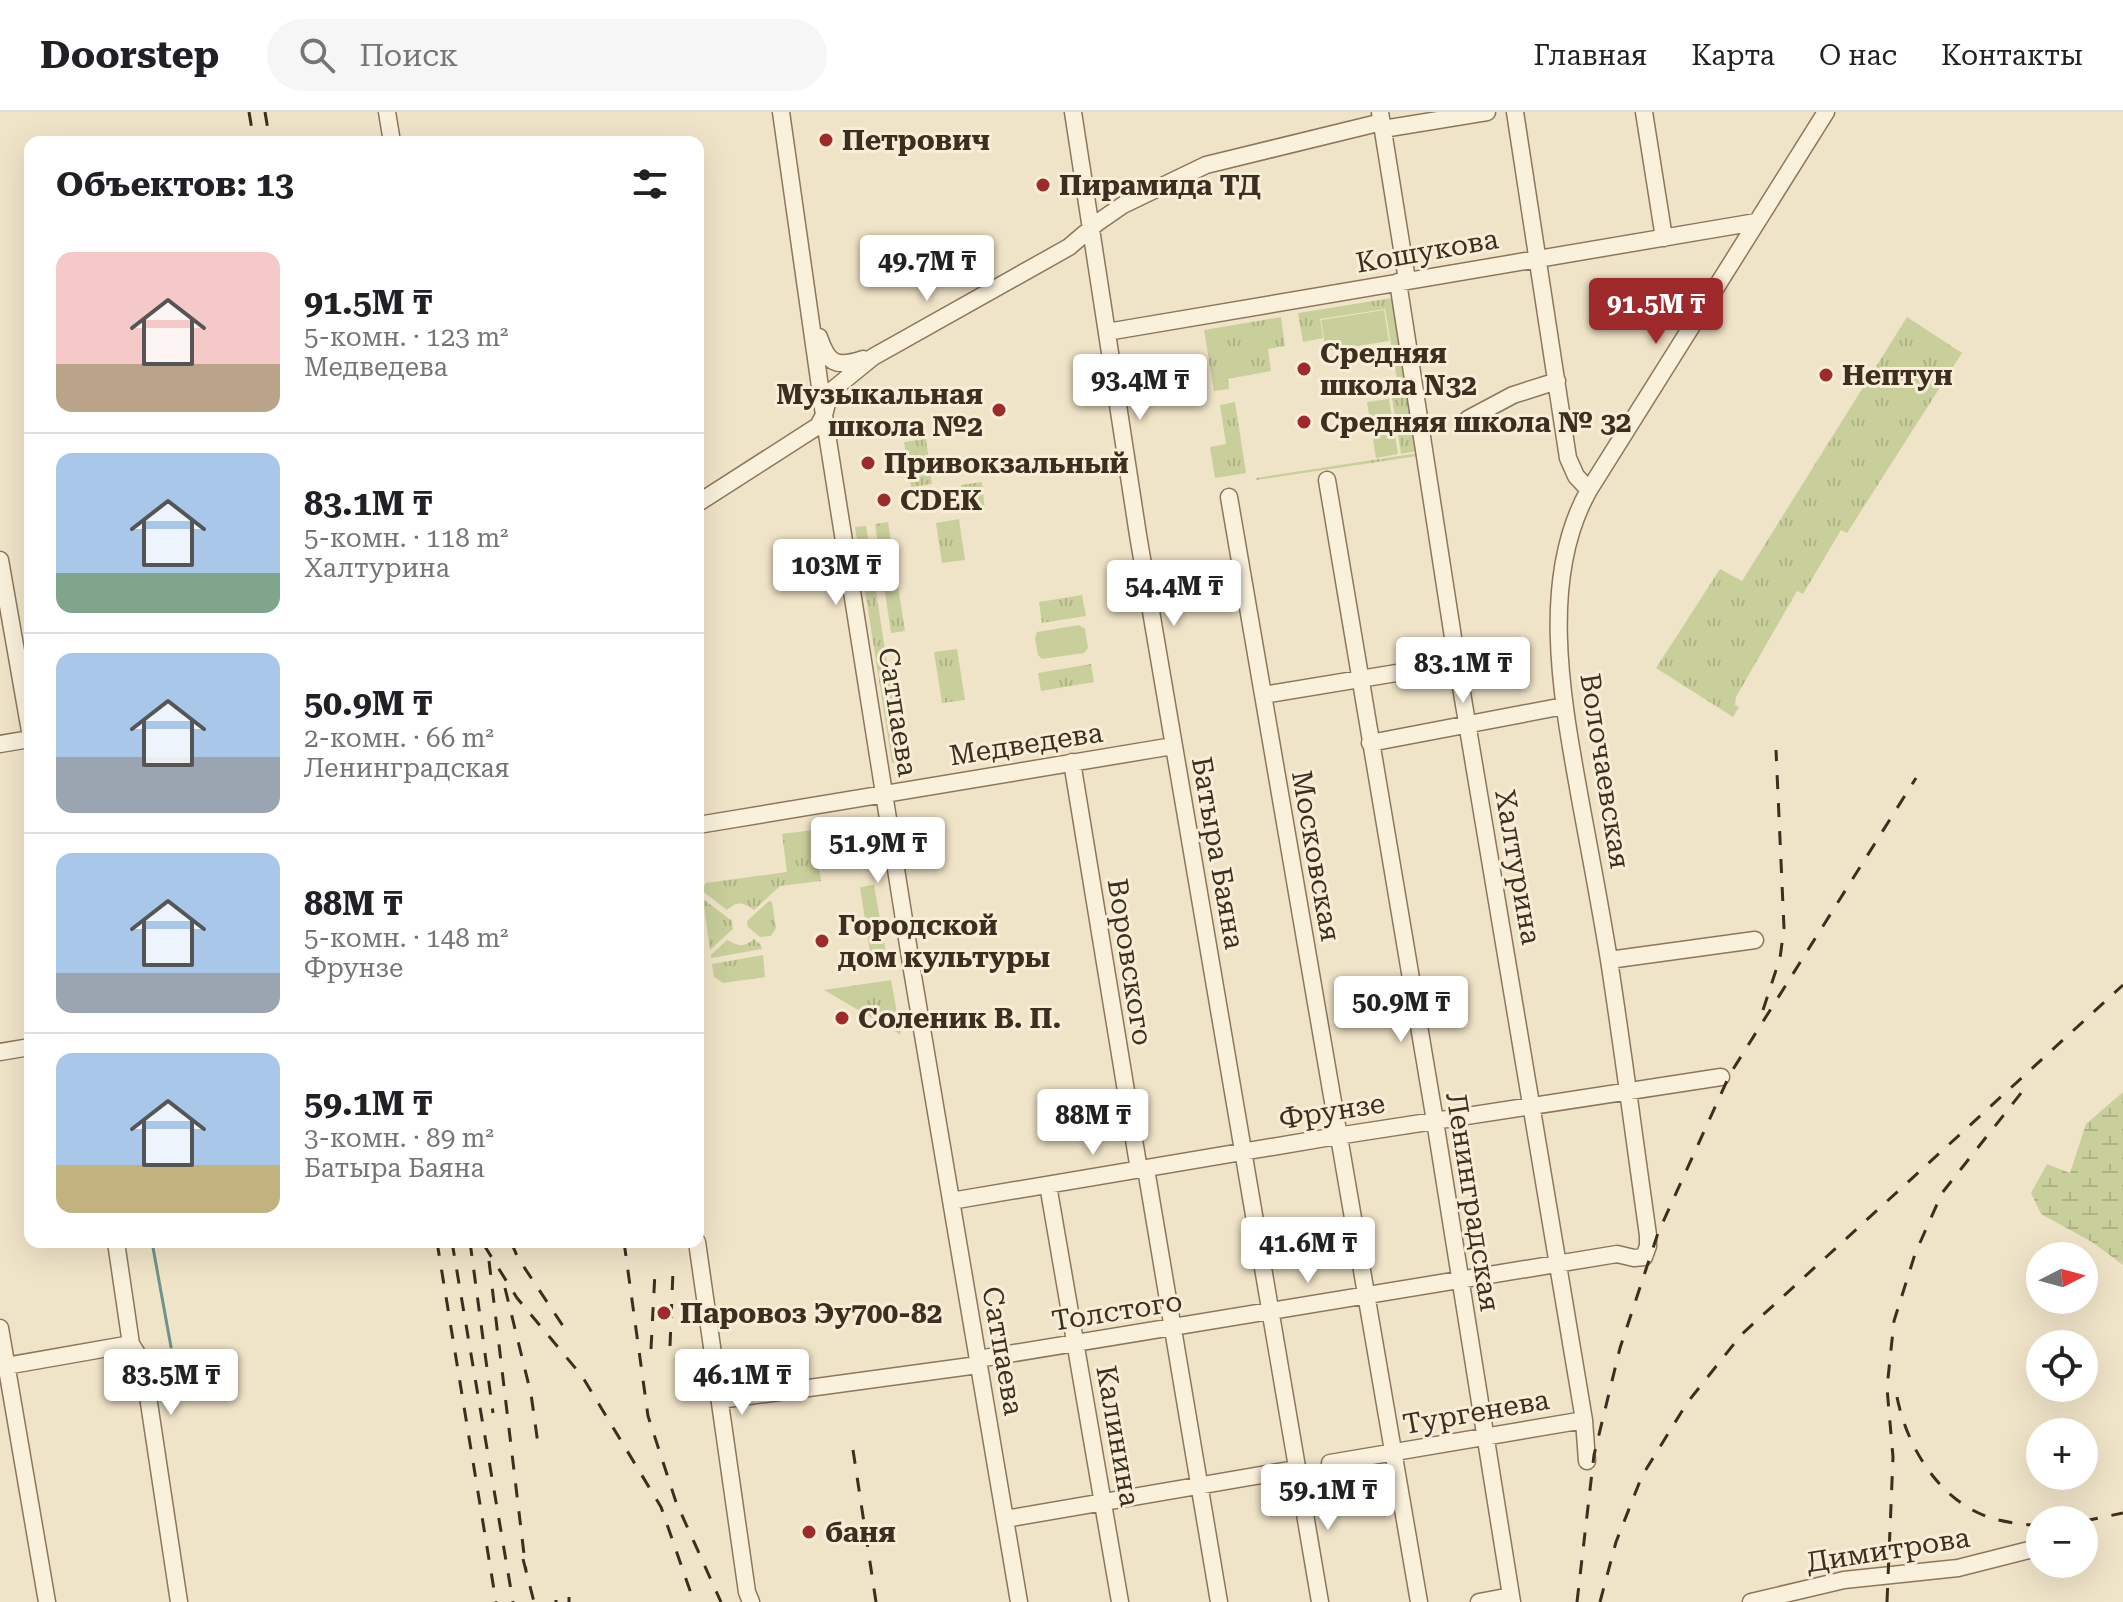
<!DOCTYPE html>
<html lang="ru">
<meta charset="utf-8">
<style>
:root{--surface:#fff;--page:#f6f6f6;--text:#202124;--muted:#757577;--line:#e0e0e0;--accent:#9e2a2b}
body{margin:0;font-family:"Roboto Serif",serif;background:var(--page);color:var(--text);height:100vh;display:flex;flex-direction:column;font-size:30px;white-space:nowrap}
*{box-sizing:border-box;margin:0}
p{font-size:26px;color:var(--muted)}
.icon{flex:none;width:44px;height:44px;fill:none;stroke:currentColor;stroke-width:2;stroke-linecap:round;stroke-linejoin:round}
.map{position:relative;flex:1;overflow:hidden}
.drawer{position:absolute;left:24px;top:24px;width:680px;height:1112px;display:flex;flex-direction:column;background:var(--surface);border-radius:16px;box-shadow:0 8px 32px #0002}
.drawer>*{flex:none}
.needle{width:52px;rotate:84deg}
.fabs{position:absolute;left:2026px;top:1130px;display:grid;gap:16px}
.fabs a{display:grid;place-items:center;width:72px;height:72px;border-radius:50%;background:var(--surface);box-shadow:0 8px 32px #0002;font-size:40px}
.price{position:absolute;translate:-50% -68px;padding:0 18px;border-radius:8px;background:#fff;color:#222;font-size:26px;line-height:52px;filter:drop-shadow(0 2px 4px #0008)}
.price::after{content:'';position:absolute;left:50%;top:48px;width:24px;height:18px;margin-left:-12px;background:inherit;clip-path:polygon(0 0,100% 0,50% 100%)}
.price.active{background:var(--accent);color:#fff}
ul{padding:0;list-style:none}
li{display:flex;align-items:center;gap:24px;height:200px;padding:0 32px}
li+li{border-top:2px solid var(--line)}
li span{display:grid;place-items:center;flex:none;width:224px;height:160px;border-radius:16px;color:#555}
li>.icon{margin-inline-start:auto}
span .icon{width:96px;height:96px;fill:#fffc;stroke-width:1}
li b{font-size:34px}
h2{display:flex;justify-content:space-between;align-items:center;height:96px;padding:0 32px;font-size:34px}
header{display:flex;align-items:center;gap:48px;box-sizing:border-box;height:112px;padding:0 40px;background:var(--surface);border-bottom:2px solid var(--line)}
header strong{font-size:38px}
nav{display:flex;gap:44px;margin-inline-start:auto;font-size:28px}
.search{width:560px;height:72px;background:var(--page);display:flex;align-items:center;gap:20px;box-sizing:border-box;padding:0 28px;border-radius:44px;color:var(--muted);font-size:30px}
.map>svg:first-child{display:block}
.grass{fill:url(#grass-tufts)}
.wetland{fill:url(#wetland-marsh)}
.garden{fill:#c9cf9b}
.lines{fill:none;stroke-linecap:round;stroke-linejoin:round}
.stream{stroke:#6f938a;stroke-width:3}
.minor-casing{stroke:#8d765c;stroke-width:19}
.minor{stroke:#faf1dc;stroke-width:16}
.rail{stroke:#3d2e20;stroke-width:3;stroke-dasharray:14 14;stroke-linecap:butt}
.poi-dot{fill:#9e2a2b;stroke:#f7eed8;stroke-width:3}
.labels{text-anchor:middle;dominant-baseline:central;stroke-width:6;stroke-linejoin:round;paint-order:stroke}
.poi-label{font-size:28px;font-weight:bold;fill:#3d2e20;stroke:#f7eed8;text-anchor:start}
.street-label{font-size:28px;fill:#3d2e20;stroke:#f7eed8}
</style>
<header>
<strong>Doorstep</strong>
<div class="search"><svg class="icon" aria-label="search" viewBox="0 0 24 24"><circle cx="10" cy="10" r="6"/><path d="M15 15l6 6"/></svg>Поиск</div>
<nav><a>Главная</a><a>Карта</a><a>О нас</a><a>Контакты</a></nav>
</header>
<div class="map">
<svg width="2123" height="1490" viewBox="0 0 2123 1490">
<defs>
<pattern id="grass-tufts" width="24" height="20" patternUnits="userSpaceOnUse" patternTransform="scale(2)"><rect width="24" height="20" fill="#c9cf9b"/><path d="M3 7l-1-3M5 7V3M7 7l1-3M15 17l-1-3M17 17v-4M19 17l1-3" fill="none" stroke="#aeb285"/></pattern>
<pattern id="wetland-marsh" width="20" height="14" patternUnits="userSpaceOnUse" patternTransform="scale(2)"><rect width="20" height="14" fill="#c9cf9b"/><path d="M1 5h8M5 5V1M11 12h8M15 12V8" fill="none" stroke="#aeb285"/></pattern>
</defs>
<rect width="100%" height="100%" fill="#f0e4c8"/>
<!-- grass -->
<path class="grass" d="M1392,186L1406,276L1366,283L1364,273L1397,267L1385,197L1320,207L1323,226L1303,230L1298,201Z
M1281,205L1285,234L1268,237L1271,259L1228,267L1229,277L1214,279L1204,218Z
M1907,205L1962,241L1847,421L1841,418L1803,482L1797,479L1736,585L1735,593L1739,595L1733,605L1656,556L1720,457L1742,469Z
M1408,283L1417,339L1401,342L1392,286Z
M1235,290L1246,361L1215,366L1210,335L1226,332L1220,293Z
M926,327L932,372L911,375L904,330Z
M1418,341V344L1256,368V366Z
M982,370L985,399L964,401L961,373Z
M959,407L965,448L942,451L936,411Z
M888,410L905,519L891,521L875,412Z
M866,414L902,649L892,651L855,415Z
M1082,483L1086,504L1042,511L1039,490Z
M957,537L965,588L942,591L934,540Z
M1091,552L1094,570L1041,579L1038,561Z
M813,718L821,769L780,774L754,798C742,790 738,789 727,798L701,778L706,771L787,760L782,722Z
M874,773L889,858L870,840L860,775Z
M703,787L732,809L733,817L710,838Z
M769,789L772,790L776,816L771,824L760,825L748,815L747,809Z
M754,827L761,833L762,837L711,846V843L727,828C739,834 743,836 754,827Z
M763,843L765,865L723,871L714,865L712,852Z
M891,868L901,923L824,878Z"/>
<!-- wetland -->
<path class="wetland" d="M2123,980V1153L2092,1130L2041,1102L2031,1081L2047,1052L2070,1061L2086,1012Z"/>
<!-- garden -->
<path class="garden" d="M1384,198L1389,229L1326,239L1321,208Z
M1389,287L1398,342L1376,346L1367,290Z
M1079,513L1085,517L1088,536L1084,541L1042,547L1038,543L1035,526L1037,520Z"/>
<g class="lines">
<!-- stream -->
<path class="stream" d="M152,1130L171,1235"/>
<!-- minor casing -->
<g class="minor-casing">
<path id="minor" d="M387,0L392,30
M781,0L824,303L912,858L1019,1490
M1073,0L1138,423L1320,1490
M1380,0L1407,168
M1644,0L1664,126
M1383,17L1487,0
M1398,170L1457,551L1584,1308L1587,1349
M1107,220L1756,110
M819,225C828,252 836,256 863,247
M1468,307L1513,283L1557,269
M1327,368L1435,1009L1512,1490
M1589,378L1826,0
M1229,385L1419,1490
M698,391L818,314L824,303L830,280L873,245L1069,135L1097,111L1123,93L1206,53L1382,10
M0,448L30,619
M1263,583L1457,551
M1370,631L1564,594
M0,632L30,627
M1072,650L1139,1058
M698,713L1173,634
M1609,848L1755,828
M0,940L30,935
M1146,1057L1219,1490
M1048,1073L1120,1490
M951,1089L1337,1024L1721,965
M116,1130L131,1232L143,1251L179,1490
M697,1130L747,1480L751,1490
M0,1216L47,1490
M978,1247L1617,1142L1634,1146L1644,1145L1648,1134V1123C1635,1032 1623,939 1609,848C1600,792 1589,736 1579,681C1562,586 1539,466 1589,378L1576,364L1568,346L1515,0
M0,1255L131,1232
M720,1288L978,1253
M1330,1351L1584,1308
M1005,1407L1296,1357
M1479,1490L1511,1484
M1751,1490L1844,1468L1958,1456L2033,1437"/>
</g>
<!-- minor -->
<use href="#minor" class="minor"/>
<!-- rail -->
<path class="rail" d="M249,0L254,30
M265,0L270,30
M1763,898L1780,846L1784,816L1776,638
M437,1130L496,1490
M452,1130L513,1490
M470,1130L493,1301
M511,1130L518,1146L569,1223
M624,1130L648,1304L676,1390L721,1490
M484,1133L517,1186L582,1264L661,1395L694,1490
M489,1149L526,1459
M505,1176L531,1282L538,1332
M670,1234L673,1159
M651,1237L655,1160
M1897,1285C1907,1335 1939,1389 1991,1406C2007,1411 2024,1412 2040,1414
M853,1338L876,1490
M2084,1409L2123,1401
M523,1447L534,1490
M569,1485V1490
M556,1488V1490
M1577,1490L1594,1343L1620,1236L1658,1121L1730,962L1916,666
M1600,1490L1616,1430L1642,1364L1687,1291L1741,1223L2123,873
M1887,1490L1893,1345L1887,1276L1894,1209L1915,1142L1942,1081L2029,971"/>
</g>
<!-- markers -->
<g class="poi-dot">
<circle cx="826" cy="28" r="8"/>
<circle cx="1043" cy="73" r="8"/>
<circle cx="1304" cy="257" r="8"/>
<circle cx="1826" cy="263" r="8"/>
<circle cx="999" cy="298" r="8"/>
<circle cx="1304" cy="310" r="8"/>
<circle cx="868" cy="351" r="8"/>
<circle cx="884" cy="388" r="8"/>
<circle cx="822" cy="829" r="8"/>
<circle cx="842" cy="906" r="8"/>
<circle cx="664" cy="1201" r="8"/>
<circle cx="809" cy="1420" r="8"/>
</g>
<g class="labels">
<!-- poi labels -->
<g class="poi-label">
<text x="842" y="28">Петрович</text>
<text x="1059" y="73">Пирамида ТД</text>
<text x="1320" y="241">Средняя<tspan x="1320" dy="32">школа N32</tspan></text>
<text x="1842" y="263">Нептун</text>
<text x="983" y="282" text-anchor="end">Музыкальная<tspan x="983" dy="32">школа №2</tspan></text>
<text x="1320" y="310">Средняя школа № 32</text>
<text x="884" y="351">Привокзальный</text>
<text x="900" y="388">CDEK</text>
<text x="838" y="813">Городской<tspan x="838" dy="32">дом культуры</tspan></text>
<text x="858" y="906">Соленик В. П.</text>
<text x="680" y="1201">Паровоз Эу700-82</text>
<text x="825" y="1420">баня</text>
</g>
<!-- street labels -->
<g class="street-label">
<text transform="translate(1427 139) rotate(-10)">Кошукова</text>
<text transform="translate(898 600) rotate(81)">Сатпаева</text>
<text transform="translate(1026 632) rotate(-9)">Медведева</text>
<text transform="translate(1605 659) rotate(81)">Волочаевская</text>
<text transform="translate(1218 741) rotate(80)">Батыра Баяна</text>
<text transform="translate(1316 744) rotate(80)">Московская</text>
<text transform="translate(1518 755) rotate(80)">Халтурина</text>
<text transform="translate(1130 850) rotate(81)">Воровского</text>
<text transform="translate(1332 999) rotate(-9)">Фрунзе</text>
<text transform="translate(1473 1090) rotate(81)">Ленинградская</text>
<text transform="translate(1117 1199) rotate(-9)">Толстого</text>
<text transform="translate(1003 1239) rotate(80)">Сатпаева</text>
<text transform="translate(1476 1300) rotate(-10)">Тургенева</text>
<text transform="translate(1118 1324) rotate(80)">Калинина</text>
<text transform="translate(1888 1438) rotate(-9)">Димитрова</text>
</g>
</g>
</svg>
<div class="fabs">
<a><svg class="needle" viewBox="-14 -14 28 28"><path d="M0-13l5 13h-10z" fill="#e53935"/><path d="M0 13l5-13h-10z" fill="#757577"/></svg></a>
<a><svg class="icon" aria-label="locate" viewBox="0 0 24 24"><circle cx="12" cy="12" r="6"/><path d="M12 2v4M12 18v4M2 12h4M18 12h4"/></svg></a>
<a>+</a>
<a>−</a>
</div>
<b class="price" style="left:927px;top:191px">49.7M ₸</b>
<b class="price active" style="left:1656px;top:234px">91.5M ₸</b>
<b class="price" style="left:1140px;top:310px">93.4M ₸</b>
<b class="price" style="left:836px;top:495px">103M ₸</b>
<b class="price" style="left:1174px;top:516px">54.4M ₸</b>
<b class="price" style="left:1463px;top:593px">83.1M ₸</b>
<b class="price" style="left:878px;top:773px">51.9M ₸</b>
<b class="price" style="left:1401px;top:932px">50.9M ₸</b>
<b class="price" style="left:1093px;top:1045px">88M ₸</b>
<b class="price" style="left:1308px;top:1173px">41.6M ₸</b>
<b class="price" style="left:171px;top:1305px">83.5M ₸</b>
<b class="price" style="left:742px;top:1305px">46.1M ₸</b>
<b class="price" style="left:1328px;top:1420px">59.1M ₸</b>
<section class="drawer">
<h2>Объектов: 13<svg class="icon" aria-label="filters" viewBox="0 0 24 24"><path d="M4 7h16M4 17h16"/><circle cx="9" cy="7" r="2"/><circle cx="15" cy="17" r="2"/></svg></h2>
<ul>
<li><span style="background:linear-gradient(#f6c9c9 70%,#b9a48a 0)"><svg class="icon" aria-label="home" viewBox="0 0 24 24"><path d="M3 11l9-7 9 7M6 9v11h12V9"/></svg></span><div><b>91.5M ₸</b><p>5-комн. · 123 m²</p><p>Медведева</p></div></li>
<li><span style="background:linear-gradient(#a9c7e8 75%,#7fa58c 0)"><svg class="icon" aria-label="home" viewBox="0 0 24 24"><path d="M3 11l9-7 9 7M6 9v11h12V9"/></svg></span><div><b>83.1M ₸</b><p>5-комн. · 118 m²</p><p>Халтурина</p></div></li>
<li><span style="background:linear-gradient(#a9c7e8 65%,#9aa5b1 0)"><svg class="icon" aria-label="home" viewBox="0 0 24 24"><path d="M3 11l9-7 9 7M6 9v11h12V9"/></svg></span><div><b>50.9M ₸</b><p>2-комн. · 66 m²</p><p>Ленинградская</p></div></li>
<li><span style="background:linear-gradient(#a9c7e8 75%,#9aa5b1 0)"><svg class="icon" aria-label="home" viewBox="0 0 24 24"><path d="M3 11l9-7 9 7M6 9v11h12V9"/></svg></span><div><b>88M ₸</b><p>5-комн. · 148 m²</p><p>Фрунзе</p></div></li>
<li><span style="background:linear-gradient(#a9c7e8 70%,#c2b280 0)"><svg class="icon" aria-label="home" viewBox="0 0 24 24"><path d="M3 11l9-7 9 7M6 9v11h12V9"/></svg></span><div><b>59.1M ₸</b><p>3-комн. · 89 m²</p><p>Батыра Баяна</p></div></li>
</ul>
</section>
</div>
